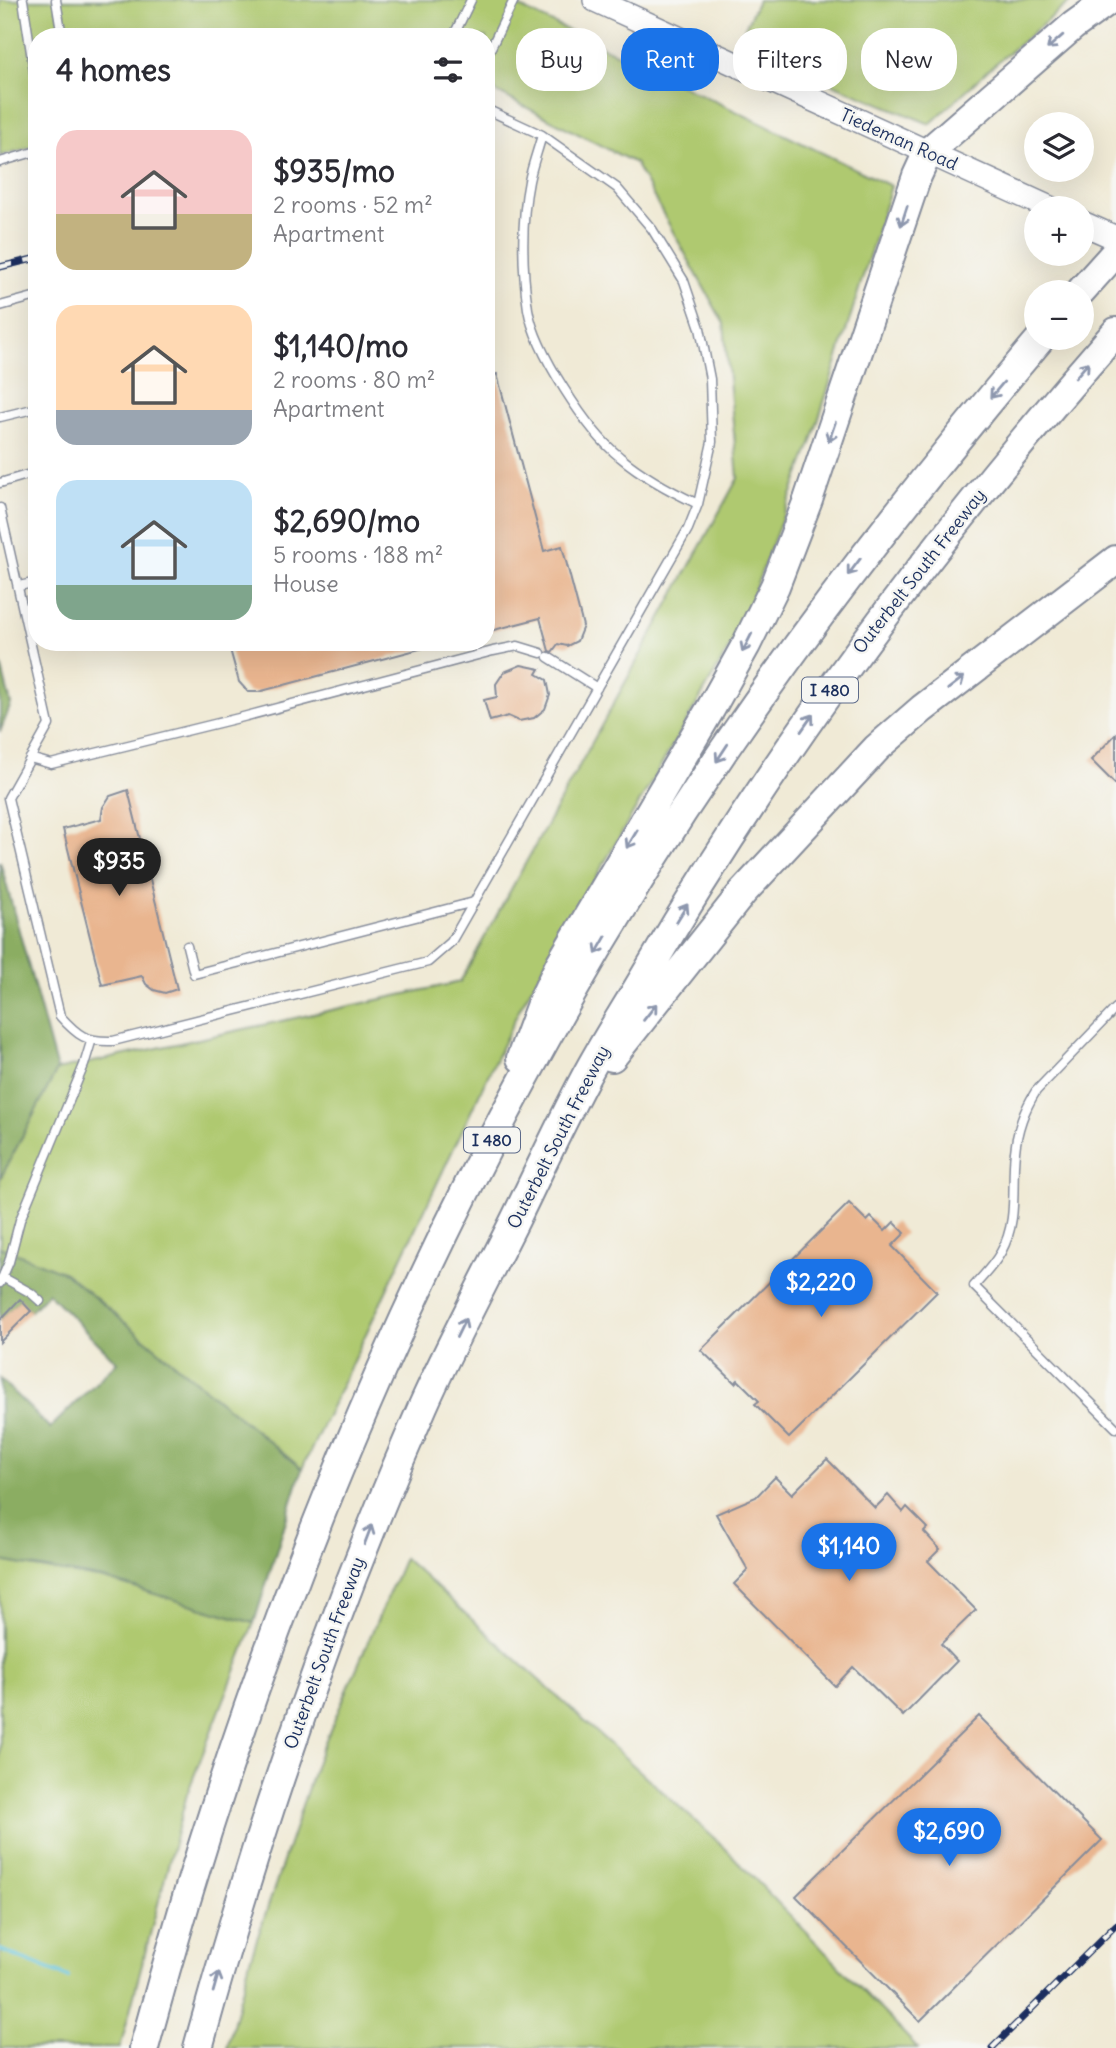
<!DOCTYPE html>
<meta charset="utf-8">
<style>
:root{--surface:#fff;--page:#f2f2f3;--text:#2b2b33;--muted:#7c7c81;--accent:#1a73e8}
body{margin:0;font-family:Delius,sans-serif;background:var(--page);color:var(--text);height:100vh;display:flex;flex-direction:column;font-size:26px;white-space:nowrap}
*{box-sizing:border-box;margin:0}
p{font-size:23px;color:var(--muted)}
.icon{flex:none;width:38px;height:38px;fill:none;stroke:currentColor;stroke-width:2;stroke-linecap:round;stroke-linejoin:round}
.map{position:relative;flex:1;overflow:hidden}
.panel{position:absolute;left:28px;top:28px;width:467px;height:623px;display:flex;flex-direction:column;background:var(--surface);border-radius:28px;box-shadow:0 7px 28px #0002}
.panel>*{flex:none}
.guide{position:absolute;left:516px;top:28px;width:494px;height:63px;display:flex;gap:14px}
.controls{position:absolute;left:1024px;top:112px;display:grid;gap:14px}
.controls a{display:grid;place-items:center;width:70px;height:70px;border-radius:50%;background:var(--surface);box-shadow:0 7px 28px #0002;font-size:35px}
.price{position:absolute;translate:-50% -60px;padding:0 16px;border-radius:24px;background:var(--accent);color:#fff;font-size:23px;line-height:46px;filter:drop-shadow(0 2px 4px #0008)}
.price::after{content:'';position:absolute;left:50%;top:42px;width:21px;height:16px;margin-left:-10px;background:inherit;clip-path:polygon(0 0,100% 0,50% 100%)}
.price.active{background:#222;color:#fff}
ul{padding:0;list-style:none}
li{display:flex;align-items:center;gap:21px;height:175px;padding:0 28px}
li span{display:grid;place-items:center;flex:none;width:196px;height:140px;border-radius:21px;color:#555}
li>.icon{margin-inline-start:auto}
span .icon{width:84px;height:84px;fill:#fffc;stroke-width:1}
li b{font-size:30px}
h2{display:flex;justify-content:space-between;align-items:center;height:84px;padding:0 28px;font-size:30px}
.tag{padding:0 24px;border-radius:28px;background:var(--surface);box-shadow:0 7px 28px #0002;font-size:24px;line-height:63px}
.tag.active{background:var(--accent);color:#fff}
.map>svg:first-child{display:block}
.green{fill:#afc96f;stroke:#657c66;stroke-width:2}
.forest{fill:#8bad62;stroke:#536e60;stroke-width:2}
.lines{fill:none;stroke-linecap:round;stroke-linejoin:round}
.stream{stroke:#60c4de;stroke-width:4.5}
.building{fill:#e9b58f}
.lane-casing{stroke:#868c9a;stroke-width:11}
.secondary-casing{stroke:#868c9a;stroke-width:26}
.highway-casing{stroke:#868c9a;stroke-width:32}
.lane{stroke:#fff;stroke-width:8}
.secondary{stroke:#fff;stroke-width:23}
.highway{stroke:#fff;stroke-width:28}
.rail-casing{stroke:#1b2f5e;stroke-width:7}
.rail{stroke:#f6f6f2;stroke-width:4.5;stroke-dasharray:13;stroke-linecap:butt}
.oneway{stroke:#8d97ae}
.labels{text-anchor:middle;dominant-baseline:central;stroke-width:5;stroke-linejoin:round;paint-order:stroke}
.shield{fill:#f6f6f2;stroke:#5d6b8a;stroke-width:2}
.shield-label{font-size:16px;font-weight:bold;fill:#1b2f5e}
.street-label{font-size:18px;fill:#1b2f5e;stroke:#f6f6f2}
</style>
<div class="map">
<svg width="1116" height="2048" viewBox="0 0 1116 2048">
<rect width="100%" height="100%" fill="#f6f6f2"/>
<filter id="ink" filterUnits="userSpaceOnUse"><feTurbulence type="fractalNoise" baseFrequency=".0143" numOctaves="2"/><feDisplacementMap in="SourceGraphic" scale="14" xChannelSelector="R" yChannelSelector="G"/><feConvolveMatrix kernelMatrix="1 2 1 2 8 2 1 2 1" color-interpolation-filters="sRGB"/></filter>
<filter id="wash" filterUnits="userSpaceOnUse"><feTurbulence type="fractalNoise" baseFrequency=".00686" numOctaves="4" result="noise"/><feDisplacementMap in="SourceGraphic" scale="28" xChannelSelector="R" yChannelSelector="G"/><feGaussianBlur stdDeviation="1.57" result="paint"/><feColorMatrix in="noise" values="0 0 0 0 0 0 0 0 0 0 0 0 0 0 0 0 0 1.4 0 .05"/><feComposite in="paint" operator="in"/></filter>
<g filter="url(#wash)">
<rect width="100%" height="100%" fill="#f0ead6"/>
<!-- green -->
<path class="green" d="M0,0H505L891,186L812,441L738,633L520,1008L302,1469L65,1273L0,1247V1179L57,1070L460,982L738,478L724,324L635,163L487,87L486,37H37V145L0,156Z
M758,0H1072L988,70L930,124L737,45Z
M404,1558L725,1848L918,2048H227L250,1960L318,1758Z
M0,1561L104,1579L254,1623L187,1794L120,2048H0Z"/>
<!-- forest -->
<path class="forest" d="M0,661L11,704L0,732Z
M0,861L57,1070L0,1179Z
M0,1247L65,1273L302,1469L254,1623L104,1579L0,1561V1379L50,1428L117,1362L48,1293L31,1311L20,1300L0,1320Z"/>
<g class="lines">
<!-- stream -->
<path class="stream" d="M0,1950L68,1977"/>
</g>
<g id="blocks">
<!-- building -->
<path class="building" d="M497,374L544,551L562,546L583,626L577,641L567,646L558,644L552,652L549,651L540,618L486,632V377Z
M228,642H431V646L258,692H248L239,682Z
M521,665L540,669L537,674L547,680L550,695L545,709L534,718L519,721L508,716L490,721L484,700L497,697L496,684L504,672Z
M1116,734V785L1091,760Z
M128,790L177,989L165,993L154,990L146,984L142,976L102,985L63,829L101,819L103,807L110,796Z
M849,1203L867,1221L871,1217L885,1231L894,1222L905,1233L892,1246L937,1292L789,1438L755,1404L759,1401L738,1380L735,1383L701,1350Z
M20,1299L31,1311L0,1342V1320Z
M827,1459L875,1508L888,1495L903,1512L907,1507L928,1528L924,1532L940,1549L928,1561L976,1610L941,1644L957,1661L903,1716L853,1667L835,1686L734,1584L748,1570L716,1514L756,1497L775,1477L792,1494Z
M979,1716L1102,1840L920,2021L796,1896Z"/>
</g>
</g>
<g filter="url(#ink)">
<use href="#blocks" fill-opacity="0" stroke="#868c9a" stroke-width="2"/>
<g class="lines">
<!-- lane casing -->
<g class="lane-casing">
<path id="lane" d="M23,0L37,92
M56,0L62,37
M453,37L471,0
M486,58L514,0
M542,135C538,150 532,166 529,181C521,221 522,269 528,309C535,351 587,431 620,457C644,477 670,491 698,504
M0,162L37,151
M0,306L37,296
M0,417L37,408
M0,483L37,472
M0,508L49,725L8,798L60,1016C78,1036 86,1042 113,1041L428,962L451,942L688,529L698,504L712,442L710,379L700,328L684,281L652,229L617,188L542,135L486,109
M19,586L37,582
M548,657L597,688
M30,758L51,764L243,717L493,651L518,646L541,653
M187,946L194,974L474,902
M1116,1008L1036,1091C1024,1110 1017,1129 1015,1152C1011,1186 1019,1220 1001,1252C994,1265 984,1275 974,1286L1116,1428
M4,1278L31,1293L40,1301
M0,1283L9,1262L20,1220L84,1065L91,1042"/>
</g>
<!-- secondary casing -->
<g class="secondary-casing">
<path id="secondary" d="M595,0L1050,208
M1082,223L1116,238"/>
</g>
<!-- highway casing -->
<g class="highway-casing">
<path id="highway" d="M1080,292L1116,252
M612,1057L743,892L877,748L922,709L1116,560
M521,1058L541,1004L560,964L711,708L746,645L775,586L808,500L917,176L928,152L1073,26L1109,0
M144,2048C268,1585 458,1137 730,741C826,601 931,468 1041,338
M198,2048C258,1829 331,1614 423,1406C451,1343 484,1282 515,1220C538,1173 560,1125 585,1078C603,1044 625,1010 645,976C779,746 940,532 1116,332"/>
</g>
<!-- lane -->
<use href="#lane" class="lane"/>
<!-- secondary -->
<use href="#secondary" class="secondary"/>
<!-- highway -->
<use href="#highway" class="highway"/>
<!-- rail casing -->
<g class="rail-casing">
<path id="rail" d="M0,267L37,258
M992,2048L1116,1925"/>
</g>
<!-- rail -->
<use href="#rail" class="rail"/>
</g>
<!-- one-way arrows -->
<defs><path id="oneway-shaft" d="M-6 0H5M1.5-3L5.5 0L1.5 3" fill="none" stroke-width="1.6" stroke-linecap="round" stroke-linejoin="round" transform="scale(1.75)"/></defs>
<g class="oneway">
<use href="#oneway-shaft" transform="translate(1055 42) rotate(139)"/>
<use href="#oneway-shaft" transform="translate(904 216) rotate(108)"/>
<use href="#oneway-shaft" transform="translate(1082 370) rotate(-49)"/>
<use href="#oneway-shaft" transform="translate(997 390) rotate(130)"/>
<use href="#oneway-shaft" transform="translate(832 432) rotate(109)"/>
<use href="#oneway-shaft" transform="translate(854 567) rotate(127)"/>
<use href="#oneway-shaft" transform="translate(747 643) rotate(117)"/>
<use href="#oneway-shaft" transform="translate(956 683) rotate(-38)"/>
<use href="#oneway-shaft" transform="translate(807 723) rotate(-55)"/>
<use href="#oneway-shaft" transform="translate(722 753) rotate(123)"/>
<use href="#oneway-shaft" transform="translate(632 839) rotate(121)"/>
<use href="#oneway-shaft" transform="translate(682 913) rotate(-58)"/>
<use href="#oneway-shaft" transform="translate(601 945) rotate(120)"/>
<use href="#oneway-shaft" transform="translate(650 1012) rotate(-52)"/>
<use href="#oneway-shaft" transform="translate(461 1328) rotate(-64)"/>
<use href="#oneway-shaft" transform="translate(368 1535) rotate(-69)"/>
<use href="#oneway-shaft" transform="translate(216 1982) rotate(-74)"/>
</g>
</g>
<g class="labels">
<!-- shield labels -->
<g class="shield">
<rect x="802" y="677.5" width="56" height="25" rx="5"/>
<rect x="464" y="1127.5" width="56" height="25" rx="5"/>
</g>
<g class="shield-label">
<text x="830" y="690">I 480</text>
<text x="492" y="1140">I 480</text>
</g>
<!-- street labels -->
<g class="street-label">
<text transform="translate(899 139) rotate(24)">Tiedeman Road</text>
<text transform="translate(919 571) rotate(-52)">Outerbelt South Freeway</text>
<text transform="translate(558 1137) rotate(-63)">Outerbelt South Freeway</text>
<text transform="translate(324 1653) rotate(-70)">Outerbelt South Freeway</text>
</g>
</g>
</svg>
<div class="controls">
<a><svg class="icon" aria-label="layers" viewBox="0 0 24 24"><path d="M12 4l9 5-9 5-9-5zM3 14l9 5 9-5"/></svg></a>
<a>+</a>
<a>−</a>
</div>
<b class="price active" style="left:119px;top:898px">$935</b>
<b class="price" style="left:821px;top:1319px">$2,220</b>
<b class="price" style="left:849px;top:1583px">$1,140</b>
<b class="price" style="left:949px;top:1868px">$2,690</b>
<div class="guide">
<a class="tag">Buy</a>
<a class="tag active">Rent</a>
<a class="tag">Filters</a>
<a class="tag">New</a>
</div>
<section class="panel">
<h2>4 homes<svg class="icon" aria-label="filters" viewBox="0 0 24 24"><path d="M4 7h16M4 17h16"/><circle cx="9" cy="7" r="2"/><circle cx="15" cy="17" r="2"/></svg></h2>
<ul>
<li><span style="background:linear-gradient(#f6c9c9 60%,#c2b280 0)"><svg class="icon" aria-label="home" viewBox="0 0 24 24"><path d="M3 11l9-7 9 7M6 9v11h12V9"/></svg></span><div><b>$935/mo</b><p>2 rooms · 52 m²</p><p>Apartment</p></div></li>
<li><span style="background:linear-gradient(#ffd9b3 75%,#9aa5b1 0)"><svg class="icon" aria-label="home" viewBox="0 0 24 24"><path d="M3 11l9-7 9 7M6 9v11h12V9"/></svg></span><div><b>$1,140/mo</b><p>2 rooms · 80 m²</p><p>Apartment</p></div></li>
<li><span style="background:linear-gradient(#bfe0f5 75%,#7fa58c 0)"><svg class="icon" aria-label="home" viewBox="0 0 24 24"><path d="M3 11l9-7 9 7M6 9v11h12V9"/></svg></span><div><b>$2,690/mo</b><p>5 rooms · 188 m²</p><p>House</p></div></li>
</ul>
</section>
</div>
